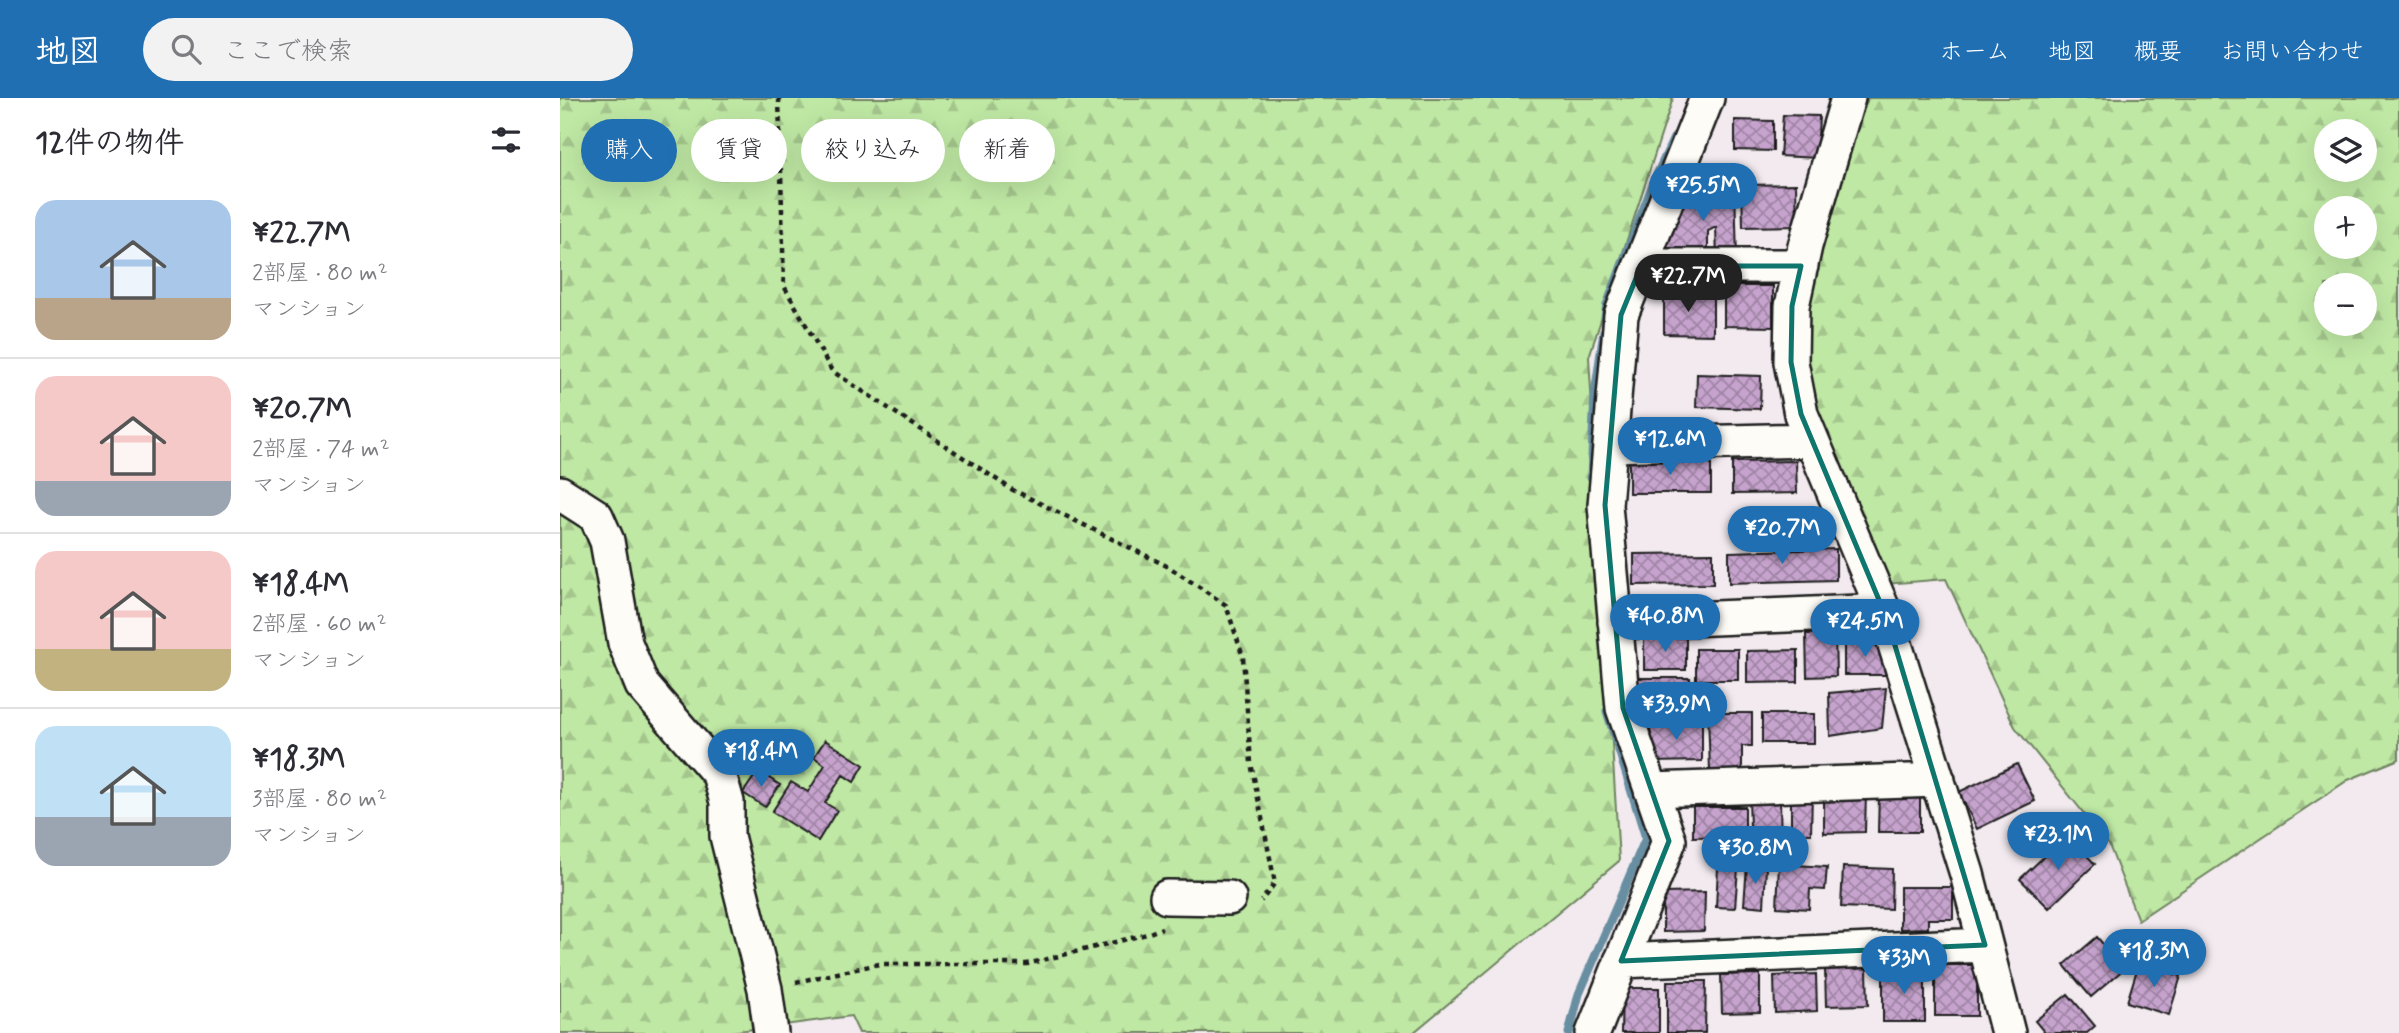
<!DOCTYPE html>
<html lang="ja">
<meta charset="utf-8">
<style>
:root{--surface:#fff;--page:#f2f2f3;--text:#2b2b33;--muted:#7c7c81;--line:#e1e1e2;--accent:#1f6fb2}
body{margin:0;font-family:Mynerve,"Klee One",sans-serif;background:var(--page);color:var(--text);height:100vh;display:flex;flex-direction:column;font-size:26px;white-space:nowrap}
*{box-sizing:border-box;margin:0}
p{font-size:23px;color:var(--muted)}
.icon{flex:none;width:38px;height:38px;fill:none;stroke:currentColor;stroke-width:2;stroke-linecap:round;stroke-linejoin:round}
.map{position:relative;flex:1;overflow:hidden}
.side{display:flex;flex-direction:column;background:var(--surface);width:560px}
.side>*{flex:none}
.hud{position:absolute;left:21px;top:21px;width:665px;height:63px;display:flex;gap:14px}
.fabs{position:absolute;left:1754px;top:21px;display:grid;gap:14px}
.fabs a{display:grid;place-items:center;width:63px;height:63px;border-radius:50%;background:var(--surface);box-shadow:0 7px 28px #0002;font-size:35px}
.price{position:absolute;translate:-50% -60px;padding:0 16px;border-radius:24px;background:var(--accent);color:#fff;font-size:23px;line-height:46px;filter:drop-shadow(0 2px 4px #0008)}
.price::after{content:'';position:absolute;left:50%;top:42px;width:21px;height:16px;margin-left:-10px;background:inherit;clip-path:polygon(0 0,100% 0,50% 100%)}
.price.active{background:#222;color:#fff}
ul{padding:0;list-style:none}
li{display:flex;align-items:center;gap:21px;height:175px;padding:0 35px}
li+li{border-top:2px solid var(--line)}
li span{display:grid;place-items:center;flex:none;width:196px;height:140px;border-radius:21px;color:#555}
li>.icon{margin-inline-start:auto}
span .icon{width:84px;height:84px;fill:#fffc;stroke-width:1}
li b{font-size:30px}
h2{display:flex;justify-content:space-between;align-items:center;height:84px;padding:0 35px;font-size:30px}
.tag{padding:0 24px;border-radius:32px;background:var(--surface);box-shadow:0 7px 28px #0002;font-size:24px;line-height:63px}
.tag.active{background:var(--accent);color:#fff}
header{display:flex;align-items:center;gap:42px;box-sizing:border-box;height:98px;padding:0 35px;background:var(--accent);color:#fff}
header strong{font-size:33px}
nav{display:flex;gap:38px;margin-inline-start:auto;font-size:24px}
.search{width:490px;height:63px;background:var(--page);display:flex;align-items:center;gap:18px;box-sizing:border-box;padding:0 24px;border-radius:38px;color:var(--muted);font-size:26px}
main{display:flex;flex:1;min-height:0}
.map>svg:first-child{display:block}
.forest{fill:url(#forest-firs);stroke:#6e8260;stroke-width:2;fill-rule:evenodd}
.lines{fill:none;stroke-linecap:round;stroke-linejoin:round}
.stream{stroke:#688ea2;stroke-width:9}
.building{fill:url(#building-cross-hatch);stroke:#1c1c1c;stroke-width:2}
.minor-casing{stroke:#1c1c1c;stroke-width:38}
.path{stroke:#1c1c1c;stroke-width:4.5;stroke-dasharray:5 5;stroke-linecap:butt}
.minor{stroke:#fdfcf7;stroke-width:33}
.marked{fill:none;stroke:#0f766e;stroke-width:5;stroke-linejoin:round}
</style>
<header>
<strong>地図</strong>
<div class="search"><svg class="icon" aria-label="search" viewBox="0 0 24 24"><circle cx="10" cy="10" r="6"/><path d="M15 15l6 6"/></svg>ここで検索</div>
<nav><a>ホーム</a><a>地図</a><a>概要</a><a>お問い合わせ</a></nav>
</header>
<main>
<section class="side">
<h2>12件の物件<svg class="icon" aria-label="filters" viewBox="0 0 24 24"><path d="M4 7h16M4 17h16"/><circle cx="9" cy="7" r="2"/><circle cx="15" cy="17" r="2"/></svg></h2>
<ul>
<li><span style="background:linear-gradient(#a9c7e8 70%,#b9a48a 0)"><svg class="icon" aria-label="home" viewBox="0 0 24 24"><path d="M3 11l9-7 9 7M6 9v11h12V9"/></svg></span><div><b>¥22.7M</b><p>2部屋 · 80 m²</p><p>マンション</p></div></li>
<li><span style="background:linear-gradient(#f6c9c9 75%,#9aa5b1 0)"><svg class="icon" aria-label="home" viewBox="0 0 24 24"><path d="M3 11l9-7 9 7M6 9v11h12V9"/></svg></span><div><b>¥20.7M</b><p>2部屋 · 74 m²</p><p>マンション</p></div></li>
<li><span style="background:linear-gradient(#f6c9c9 70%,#c2b280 0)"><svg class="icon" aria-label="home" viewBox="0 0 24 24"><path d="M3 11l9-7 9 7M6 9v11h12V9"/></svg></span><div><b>¥18.4M</b><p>2部屋 · 60 m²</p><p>マンション</p></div></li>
<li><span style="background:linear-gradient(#bfe0f5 65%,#9aa5b1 0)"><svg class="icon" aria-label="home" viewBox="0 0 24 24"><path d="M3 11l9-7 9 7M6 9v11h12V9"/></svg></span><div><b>¥18.3M</b><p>3部屋 · 80 m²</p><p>マンション</p></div></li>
</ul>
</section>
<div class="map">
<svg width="1839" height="935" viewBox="0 0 1839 935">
<defs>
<pattern id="forest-firs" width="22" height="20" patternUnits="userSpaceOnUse" patternTransform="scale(1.75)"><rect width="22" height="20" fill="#bfe8a4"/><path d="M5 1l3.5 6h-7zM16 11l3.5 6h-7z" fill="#a4c68d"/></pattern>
<pattern id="building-cross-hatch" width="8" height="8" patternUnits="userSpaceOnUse" patternTransform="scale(1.75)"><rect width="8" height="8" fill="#c6a3cd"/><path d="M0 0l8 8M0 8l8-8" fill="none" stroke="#a084a6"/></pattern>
</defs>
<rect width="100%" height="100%" fill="#f2eaef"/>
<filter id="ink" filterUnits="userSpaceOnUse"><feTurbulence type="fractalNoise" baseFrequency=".0143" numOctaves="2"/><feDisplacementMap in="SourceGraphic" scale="14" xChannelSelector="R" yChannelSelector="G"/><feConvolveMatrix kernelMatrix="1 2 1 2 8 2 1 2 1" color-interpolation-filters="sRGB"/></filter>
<g filter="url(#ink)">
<!-- forest -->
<path class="forest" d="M0,0H1113L1029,259L1059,763L853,935H299L291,918L164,935H0Z
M1308,0H1839V661L1788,682L1578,822L1549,747L1455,629L1386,481L1313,487L1250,311L1244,183ZM1766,33H1804V72H1766ZM1766,110H1804V149H1766ZM1766,187H1804V226H1766Z"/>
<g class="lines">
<!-- stream -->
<path class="stream" d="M1045,219L1047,207L1095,81L1114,40
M1031,379L1035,297L1044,233
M1009,935L1019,896L1086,740L1047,613"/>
</g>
<!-- building -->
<path class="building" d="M1223,17L1259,18L1257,60L1220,58Z
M1175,22L1213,23V53L1175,52Z
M1236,86L1237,128L1183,129L1182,87Z
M1122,88H1175L1177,161H1157L1156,129L1148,133V161L1102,159Z
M1164,188H1213V229L1164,228Z
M1104,196L1153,197V237L1104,236Z
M1137,276L1201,278L1200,311L1136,309Z
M1069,363H1151V395H1069Z
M1236,363L1237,395L1172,396V364Z
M1276,451V482L1169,485V454Z
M1153,455V486L1074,487V456Z
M1275,535L1276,578L1247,579L1246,536Z
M1084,540H1126V572H1084Z
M1284,545H1326V577H1284Z
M1136,551H1178V582H1136Z
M1238,552V584L1187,585V553Z
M1078,580H1130L1131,609H1078Z
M1326,590L1322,630L1270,638L1269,595Z
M1148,615H1192V648H1182V673H1150Z
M1202,616H1254V645H1202Z
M1090,624H1142V663L1091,664Z
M265,642L304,667L294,684L283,677L265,705L277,712L258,743L212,714L231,684L248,694L265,667L254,659Z
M1457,666L1475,703L1417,731L1399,694Z
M198,673L220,687L205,709L183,695Z
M1319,694H1360V734H1318Z
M1306,695L1305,734L1264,735V696Z
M1231,696H1252L1251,736L1231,735Z
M1220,700L1221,754L1191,755L1189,701Z
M1133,709H1185V738L1133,739Z
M1507,737L1535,766L1489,810L1460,781Z
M1219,766L1267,769L1265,792L1250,791L1249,811L1217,809Z
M1187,767L1206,769L1204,809L1184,807Z
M1158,769L1178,770L1175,810L1156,809Z
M1283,769L1332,771L1331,811L1281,809Z
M1340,789H1393V821H1368V830L1340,831Z
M1145,794L1144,833L1103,834V795Z
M1537,839L1564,871L1531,899L1504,867Z
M1579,865L1621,878L1609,917L1567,904Z
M1375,867H1417V918H1375Z
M1307,870L1308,907L1266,908L1265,872Z
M1323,872H1365V924H1323Z
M1200,876V914L1162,915L1161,877Z
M1256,876L1257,913L1215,915L1214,878Z
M1107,883H1146L1145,935H1107Z
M1062,890H1099V935H1061Z
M1508,896L1535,928L1527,935H1485L1475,923Z"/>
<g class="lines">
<!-- minor casing -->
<g class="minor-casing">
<path id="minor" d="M1288,0L1245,148L1232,208L1231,264L1241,316L1327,521L1407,776L1448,935
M1081,168H1241
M1050,347L1252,342
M0,395L36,418L47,443L65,545L82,587L159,676L167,704V738L205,891L211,935
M1055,524L1324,513
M1091,692L1378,682
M607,799L669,800
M1061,863L1425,847
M1033,935L1109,743L1063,610L1045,407L1061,217L1147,0"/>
</g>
<!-- path -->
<path class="path" d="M219,0L224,188L272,273L451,391L609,469L666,507L683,559L691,665L715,785L701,803
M236,884L319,866H467L587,836L602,830"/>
<!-- minor -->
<use href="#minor" class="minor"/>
</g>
</g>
<!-- marked area -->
<path class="marked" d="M1081,168H1241L1232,208L1231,264L1241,316L1327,521L1425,847L1061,863L1109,743L1063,610L1045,407L1061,217Z"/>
</svg>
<div class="fabs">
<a><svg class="icon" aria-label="layers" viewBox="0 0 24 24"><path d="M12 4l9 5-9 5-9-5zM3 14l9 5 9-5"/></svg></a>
<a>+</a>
<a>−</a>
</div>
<b class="price" style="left:1143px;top:125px">¥25.5M</b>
<b class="price active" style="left:1128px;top:216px">¥22.7M</b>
<b class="price" style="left:1110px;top:379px">¥12.6M</b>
<b class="price" style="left:1222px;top:468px">¥20.7M</b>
<b class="price" style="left:1105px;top:556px">¥40.8M</b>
<b class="price" style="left:1305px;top:561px">¥24.5M</b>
<b class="price" style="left:1116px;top:644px">¥33.9M</b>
<b class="price" style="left:201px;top:691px">¥18.4M</b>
<b class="price" style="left:1498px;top:774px">¥23.1M</b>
<b class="price" style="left:1195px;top:788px">¥30.8M</b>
<b class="price" style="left:1594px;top:891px">¥18.3M</b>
<b class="price" style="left:1344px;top:898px">¥33M</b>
<div class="hud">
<a class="tag active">購入</a>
<a class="tag">賃貸</a>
<a class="tag">絞り込み</a>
<a class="tag">新着</a>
</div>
</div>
</main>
